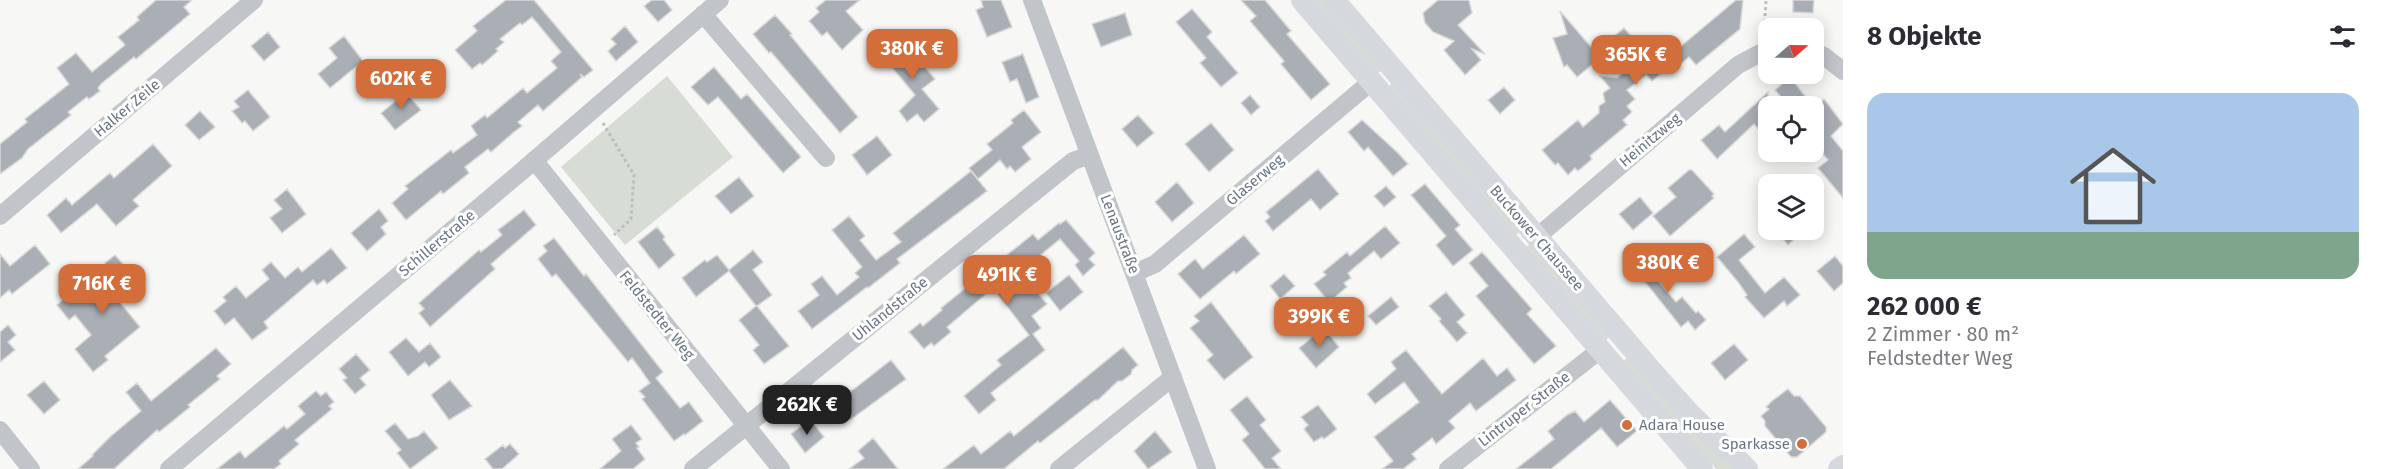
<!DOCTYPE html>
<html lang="de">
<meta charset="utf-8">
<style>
:root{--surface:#fff;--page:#f7f7f7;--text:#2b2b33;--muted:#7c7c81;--line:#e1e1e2;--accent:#d36d39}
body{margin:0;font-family:"Fira Sans",sans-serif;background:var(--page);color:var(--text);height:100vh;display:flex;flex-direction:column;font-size:22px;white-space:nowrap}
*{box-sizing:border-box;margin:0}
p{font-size:20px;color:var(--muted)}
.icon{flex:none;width:33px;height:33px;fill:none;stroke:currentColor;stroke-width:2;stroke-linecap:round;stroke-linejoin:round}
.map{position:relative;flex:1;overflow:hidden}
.sheet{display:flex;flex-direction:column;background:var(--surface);width:540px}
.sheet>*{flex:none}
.needle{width:39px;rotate:70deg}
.fabs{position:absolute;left:1758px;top:18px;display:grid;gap:12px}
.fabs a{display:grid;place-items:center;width:66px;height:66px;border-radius:12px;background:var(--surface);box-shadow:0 3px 15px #0003;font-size:30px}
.price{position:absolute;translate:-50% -51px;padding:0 14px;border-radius:12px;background:var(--accent);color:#fff;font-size:20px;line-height:39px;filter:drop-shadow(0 2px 3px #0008)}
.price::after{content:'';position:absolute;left:50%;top:36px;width:18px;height:14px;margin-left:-9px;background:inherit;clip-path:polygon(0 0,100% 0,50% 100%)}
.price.on{background:#222;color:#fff}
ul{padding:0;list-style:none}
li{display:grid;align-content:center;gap:12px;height:318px;padding:0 24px}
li+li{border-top:2px solid var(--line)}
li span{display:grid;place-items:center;height:186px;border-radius:18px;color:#555}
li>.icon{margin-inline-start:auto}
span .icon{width:108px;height:108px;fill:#fffc;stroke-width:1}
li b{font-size:26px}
h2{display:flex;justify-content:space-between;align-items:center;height:72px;padding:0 24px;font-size:26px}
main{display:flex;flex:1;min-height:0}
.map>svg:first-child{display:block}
.green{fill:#d7dcd4}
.building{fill:#a9afb5;stroke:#d9d9d7;stroke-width:1.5}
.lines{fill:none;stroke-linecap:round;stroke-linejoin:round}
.path{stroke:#bbbdc0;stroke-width:3;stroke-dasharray:3 3;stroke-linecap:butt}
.minor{stroke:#c1c4c8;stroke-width:18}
.major{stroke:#d5d8dc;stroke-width:22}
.poi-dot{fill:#d36d39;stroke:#fff;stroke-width:2}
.labels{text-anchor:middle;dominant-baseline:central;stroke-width:6;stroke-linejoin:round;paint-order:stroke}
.street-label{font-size:15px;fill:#697583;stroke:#fff}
.poi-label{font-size:15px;fill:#697583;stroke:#fff;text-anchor:start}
</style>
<main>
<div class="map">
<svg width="1843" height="469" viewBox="0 0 1843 469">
<rect width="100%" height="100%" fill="#f7f7f5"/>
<!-- green -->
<path class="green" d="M1316,0H1325L1384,69L1378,73Z
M667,76L733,157L625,245L561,167Z
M1395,81L1521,230L1516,235L1389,86Z
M1532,242L1611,335L1606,340L1526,247Z
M1629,356L1733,469H1716L1623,361Z"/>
<!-- building -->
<path class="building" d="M156,0H192L184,7L190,14L136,59L134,57L101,84L98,88L100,91L89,99L87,97L68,112L71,115L28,149L22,158L0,174V144L27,122L25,119L69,84L57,68L76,53L92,72L125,45L118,37L139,20L137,17Z
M506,0H534L593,70L584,77L580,74L582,77L543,111L538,105L518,122L522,126L514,132L491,152L488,149L465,167L469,173L443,194L441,191L406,220L392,203L408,189L405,186L451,150L453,153L477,135L471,126L485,115L487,118L523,88L527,93L557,68L551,61L561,52L532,17L522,25L520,23L500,39L504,42L496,49L498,51L482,65L480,63L472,69L455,50L477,31L473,26Z
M652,0H664L672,10L658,22L644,6Z
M826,0H860L846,11L863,30L842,50L827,32L822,36L809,21L819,12L816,8Z
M981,0H1001L1012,27L987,37L976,10L983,7Z
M1241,0H1265L1291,31L1287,34L1330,84L1311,100L1281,64L1284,61L1250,21L1256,16Z
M1438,0H1469L1472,13L1458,25L1485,54L1472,49L1481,60L1465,75L1444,50L1454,41L1433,32L1425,23L1423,13Z
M1736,0H1743L1740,29L1696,65L1689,57L1672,71L1669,67L1652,81L1646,74L1627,90L1635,99L1627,106L1632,112L1623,120L1627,125L1590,156L1592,159L1578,171L1575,168L1568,175L1558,163L1555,165L1542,150L1578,120L1583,127L1599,113V106L1605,102L1603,93L1610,88L1600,76L1617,78L1632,64L1611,39L1624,28L1639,45L1644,41L1651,50L1664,40L1674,52Z
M1793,0H1814L1813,13L1793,12Z
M1192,9L1212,32L1207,37L1238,73L1221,87L1200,63L1206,58L1176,22Z
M1560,11L1598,55V60L1577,77L1567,65L1564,67L1553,38L1567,34Z
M1125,13L1132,35L1101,47L1092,24Z
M775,15L792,34L790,35L858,117L840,133L771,52L769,53L753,34Z
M625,26L638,42L616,61L608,51L616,44L611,39Z
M268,32L280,47L264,61L251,46Z
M344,36L363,61L330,88L318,74L337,58L329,48Z
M900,38L935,79L922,89L939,109L924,122L917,114L907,122L899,111L915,95L881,54Z
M1023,54L1039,97L1026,103L1017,79L1010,82L1002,62Z
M714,67L741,99L747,94L801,157L783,173L718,97L708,105L691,87Z
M1790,77L1805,96L1793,106H1789L1775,90Z
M1504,87L1515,100L1500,114L1488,100Z
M403,89L421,110L395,130L381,113L397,100L393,96Z
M248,90L270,117L253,131L245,121L242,123L232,111L239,107L234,101Z
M1768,92V124L1760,131L1754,124L1717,159L1701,140L1719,125L1725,132Z
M1250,95L1260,107L1251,115L1241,103Z
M1824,99L1843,124L1831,136L1843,151V198L1818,168L1828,160L1814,143V108Z
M1024,110L1041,132L1022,147L1031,159L1015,172L1010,166L1007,169L1000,160L978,179L969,168L992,150L987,144L1013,123L1011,120Z
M200,111L215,127L199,140L185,125Z
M1138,115L1154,133L1137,147L1122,129Z
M1362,120L1397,152L1408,164L1393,176L1368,147L1364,151L1348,132Z
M1211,123L1234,150L1209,172L1185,144Z
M877,136L892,155L867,175L852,155Z
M153,144L172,166L133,200L139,206L116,226L97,204L61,233L47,215L66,198L72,205L110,173L114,178Z
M1318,169L1339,194L1320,210L1311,199L1273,231L1265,221L1270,217L1266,212Z
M1689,170H1692L1714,194L1712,196L1714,198L1670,236L1653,216L1676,197L1668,188Z
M971,171L987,191L897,259L900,263L868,288L867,287L812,329L798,311L819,295L811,284L822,276L837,295L859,277L855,273L862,267L832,230L849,216L865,236L860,240L876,260L901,242L893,233Z
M739,177L754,196L731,214L715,196Z
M1177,182L1194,203L1172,222L1155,202Z
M1425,184L1460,225L1455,229L1473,250L1453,266L1436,245L1446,236L1411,195Z
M1386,186L1396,197L1384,207L1374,196Z
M287,189L306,214L282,233L270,218L282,209L274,200Z
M1640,197L1653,213L1633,230L1619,214Z
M379,209L388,221L381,227L386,234L367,251L351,233Z
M524,210L536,225L491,264L495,269L430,327L419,313L424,309L419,303L479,250L481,252L502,235L498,230Z
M1066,220L1095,253L1089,259L1095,265L1083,276L1075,265L1079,261L1060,239L1020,272L1047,304L1032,316L1041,328L1033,334L1045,350L991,393L996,400L979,414L964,396L1001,365L997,360L1029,335L993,288L947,327L951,332L934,346L931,343L924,349L909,332L920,323L923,326L942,310L941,308L1033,234L1038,240L1059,223L1060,224Z
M1385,226L1400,243L1381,259L1374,251L1348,273L1351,278L1344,283L1347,287L1329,302L1314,284L1326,275L1323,272L1347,252L1350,256Z
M657,227L665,237L663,239L675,255L659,269L638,242Z
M1776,230H1804L1788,245Z
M1744,234L1755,247L1739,260L1765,293L1784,277L1800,295L1787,306L1784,301L1764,318L1745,297L1747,295L1738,282L1717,257Z
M1244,235L1260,254L1236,274L1234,271L1200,299L1178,274L1195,259L1203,269Z
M554,238L584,276L586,274L663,372L656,378L680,408L689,402L703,421L685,435L684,434L674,441L642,399L645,397L639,391L650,383L641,370L632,358L628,362L556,274L552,277L538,259L547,251L543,246Z
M35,245L50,264L12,294L9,290L0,298V254L10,266Z
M331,248L347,268L327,284L324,280L317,285L313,280L264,322L268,328L252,340L234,318L225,325L214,311L226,301L223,297L236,286L246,298L269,279L262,270L271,262L285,278L298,267L302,272Z
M753,250L763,262L753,270L772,295L757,306L789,346L764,364L753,350L759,345L739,320L756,306L729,271L696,297L682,278L705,260L707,262L717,255L729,270Z
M1482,252L1532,309L1527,314L1556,346L1534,364L1476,296L1488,286L1469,263Z
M1650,254L1667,273L1658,281L1676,302L1682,297L1696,313L1698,311L1706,320L1695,330L1688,321L1681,327L1634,268Z
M115,255L134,277L114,295L140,327L105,356L108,360L93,372L75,349L91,335L75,315L69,320L57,305L72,292L77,298L110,269L105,263Z
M1835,256L1843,266V283L1834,291L1817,271Z
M1284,274L1295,286L1280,299L1270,286Z
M1069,275L1083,292L1060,311L1046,293Z
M1446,292L1465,315L1457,322L1467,333L1457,342L1439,321L1441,319L1429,306Z
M1391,297L1399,307L1376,325L1368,316Z
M1211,302L1253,357L1224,380L1207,360L1213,355L1190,328L1199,321L1194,316Z
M8,325L16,335L8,342L15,350L0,362V332Z
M1324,328L1339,347L1316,368L1299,348Z
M406,338L419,352L430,343L441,357L429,367L425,362L408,376L389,352Z
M1734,344L1748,360L1725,380L1711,363Z
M1123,347L1138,365L1132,370L1131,374L1122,381H1118L1098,400H1095L1045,439L1040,443L1038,441L1004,469H943L974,445L981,454L1010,431L1014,436Z
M216,348L231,364L217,376L220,379L188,405L190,407L159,432L157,430L114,469H78L93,456L92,455L111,436L141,411L126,392L137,383L151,401Z
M1406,350L1442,394L1483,358L1497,376L1507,368L1516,380L1476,411L1470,403L1449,421L1455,428L1436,444L1432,438L1412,454L1416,459L1403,469H1382L1393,461L1374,437L1419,402L1404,382L1375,404L1367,394L1396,369L1391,362Z
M356,354L370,370L360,378L366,385L355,394L343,380L347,378L339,369Z
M891,360L906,379L850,420L836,400L854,389Z
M450,380L472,406L449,420L431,395Z
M44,381L60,400L44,414L27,395Z
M1788,389L1794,396H1800L1826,427V432L1797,457H1791L1765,426V421L1761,416L1769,409L1766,407L1772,401Z
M316,391L321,396L326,392L334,402L329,406L332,409L295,440L299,444L279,461L281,464L274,469H217L240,451L245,458L284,426L287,429L305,414L298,406Z
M1247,396L1266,420L1260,425L1281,451L1272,458L1281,469H1265L1242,440L1249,434L1230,410Z
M1610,400L1637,431L1617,447L1601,428L1551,469H1516L1554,439L1548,431L1567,415L1575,411L1584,422Z
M1318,405L1337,429L1324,439L1322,437L1314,442L1304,429L1308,425L1301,417Z
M810,419L824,437L805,453L791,434Z
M395,423L408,439L418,436L424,431L438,448L410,469L397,453L401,450L385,431Z
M631,425L642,439L636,443L639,447L637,448L645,459L633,469H600L621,451L612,439Z
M1155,431L1172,452L1148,469L1134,451Z
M873,438L898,469H849L864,458L858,451Z
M510,444L519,454L502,469H493L485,459L503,445L505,448Z"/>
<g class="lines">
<!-- path -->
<path class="path" d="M1764,34L1766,0
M603,123L634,175L631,219L614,235"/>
<!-- minor -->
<path class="minor" d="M1032,0L1207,469
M703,14L826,158
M1814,52L1824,56L1843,71
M534,160L781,469
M0,216L254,0
M1537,237L1738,65L1768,49
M1135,273L1155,264L1372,81
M0,430L31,469
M169,469L522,171L720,0
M693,469L1073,161L1090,155
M1059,469L1173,377
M1448,469L1600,350"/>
<!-- major -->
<path class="major" d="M1302,0L1702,469
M1334,0L1656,376L1690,414L1747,469
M1839,469L1843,466"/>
</g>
<!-- markers -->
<g class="poi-dot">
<circle cx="1627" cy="425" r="6"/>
<circle cx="1802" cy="444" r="6"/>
</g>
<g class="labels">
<!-- street labels -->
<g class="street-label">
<text transform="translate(127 108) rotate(-40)">Halker Zeile</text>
<text transform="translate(1650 140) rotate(-40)">Heinitzweg</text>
<text transform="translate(1255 180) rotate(-40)">Glaserweg</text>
<text transform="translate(1120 234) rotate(69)">Lenaustraße</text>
<text transform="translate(1537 238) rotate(49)">Buckower Chaussee</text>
<text transform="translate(437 243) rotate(-40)">Schillerstraße</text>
<text transform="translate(890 309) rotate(-39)">Uhlandstraße</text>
<text transform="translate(657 315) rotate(51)">Feldstedter Weg</text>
<text transform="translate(1524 409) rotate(-38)">Lintruper Straße</text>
</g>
<!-- poi labels -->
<g class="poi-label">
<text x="1639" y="425">Adara House</text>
<text x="1790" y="444" text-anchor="end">Sparkasse</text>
</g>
</g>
</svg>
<div class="fabs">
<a><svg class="needle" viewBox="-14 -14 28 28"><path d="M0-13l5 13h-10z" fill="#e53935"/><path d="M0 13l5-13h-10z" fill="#7c7c81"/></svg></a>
<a><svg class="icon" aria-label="locate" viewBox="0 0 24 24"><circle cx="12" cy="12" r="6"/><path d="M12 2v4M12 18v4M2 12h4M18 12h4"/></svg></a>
<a><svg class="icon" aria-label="layers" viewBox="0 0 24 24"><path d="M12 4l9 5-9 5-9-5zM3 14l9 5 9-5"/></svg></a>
</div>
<b class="price" style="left:912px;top:80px">380K €</b>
<b class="price" style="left:1636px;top:86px">365K €</b>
<b class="price" style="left:401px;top:110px">602K €</b>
<b class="price" style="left:1668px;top:294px">380K €</b>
<b class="price" style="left:1007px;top:306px">491K €</b>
<b class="price" style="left:102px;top:315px">716K €</b>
<b class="price" style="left:1319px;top:348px">399K €</b>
<b class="price on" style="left:807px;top:436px">262K €</b>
</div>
<section class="sheet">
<h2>8 Objekte<svg class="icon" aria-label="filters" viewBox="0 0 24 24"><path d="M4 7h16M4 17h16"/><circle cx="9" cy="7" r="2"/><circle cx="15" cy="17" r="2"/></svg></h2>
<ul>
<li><span style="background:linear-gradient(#a9c7e8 75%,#7fa58c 0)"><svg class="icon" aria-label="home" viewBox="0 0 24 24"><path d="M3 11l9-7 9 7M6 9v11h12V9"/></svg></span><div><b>262 000 €</b><p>2 Zimmer · 80 m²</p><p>Feldstedter Weg</p></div></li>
</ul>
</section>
</main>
